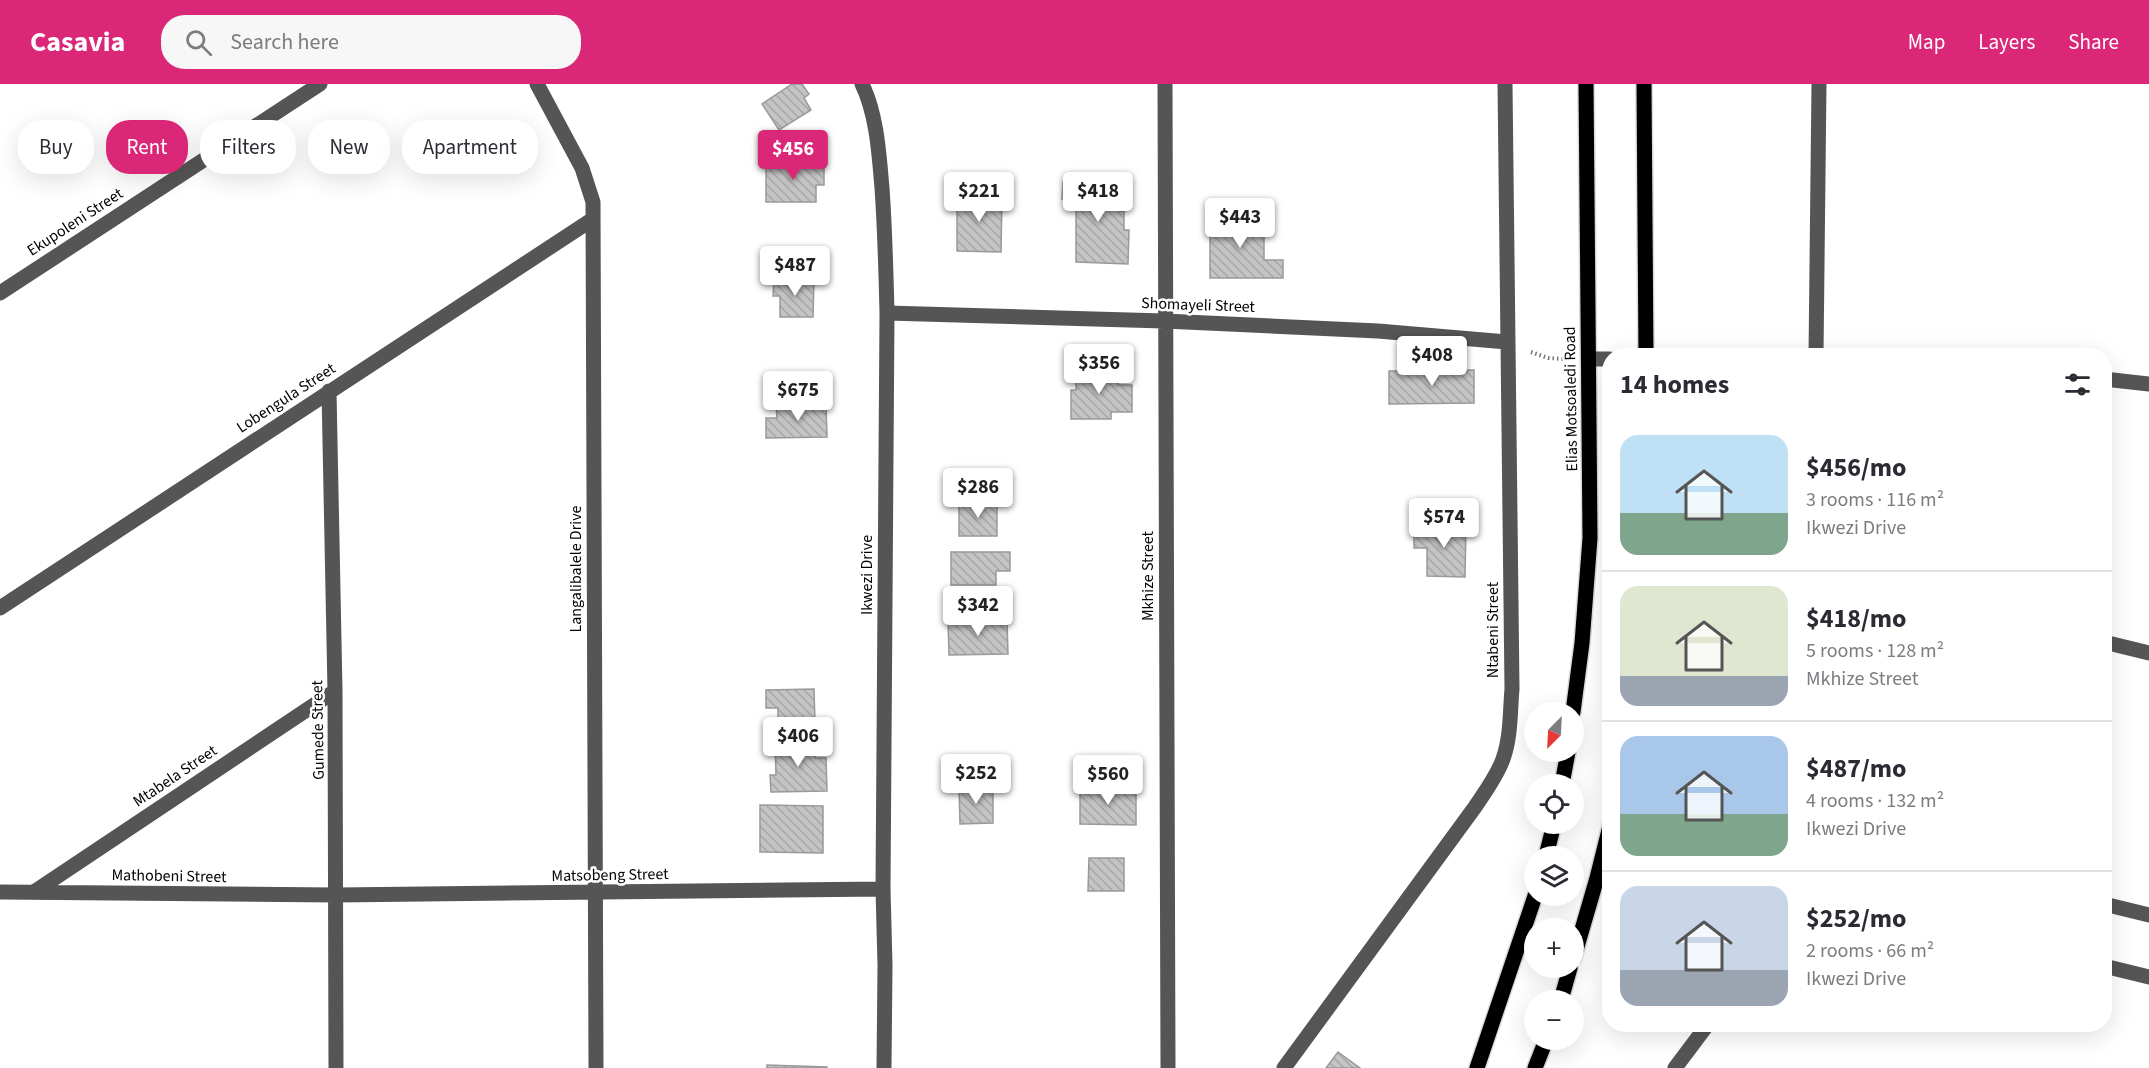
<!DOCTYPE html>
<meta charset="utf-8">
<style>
:root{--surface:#fff;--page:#f7f7f7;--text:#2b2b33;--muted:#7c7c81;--line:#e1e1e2;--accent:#db2777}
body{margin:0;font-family:"Source Sans 3",sans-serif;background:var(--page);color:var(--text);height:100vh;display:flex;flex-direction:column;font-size:22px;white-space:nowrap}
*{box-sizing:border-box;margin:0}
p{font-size:20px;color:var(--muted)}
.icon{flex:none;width:33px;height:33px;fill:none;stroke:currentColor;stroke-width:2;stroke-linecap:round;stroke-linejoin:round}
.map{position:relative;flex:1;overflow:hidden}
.side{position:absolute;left:1602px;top:264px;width:510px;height:684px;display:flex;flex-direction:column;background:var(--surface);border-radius:24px;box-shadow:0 6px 24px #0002}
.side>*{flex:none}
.hud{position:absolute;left:18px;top:36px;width:570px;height:54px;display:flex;gap:12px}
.needle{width:39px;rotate:204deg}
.fabs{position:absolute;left:1524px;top:618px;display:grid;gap:12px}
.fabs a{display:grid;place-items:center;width:60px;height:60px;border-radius:50%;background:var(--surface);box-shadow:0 6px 24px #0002;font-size:30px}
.price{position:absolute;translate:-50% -51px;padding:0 14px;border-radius:6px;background:#fff;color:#222;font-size:20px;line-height:39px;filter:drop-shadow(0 2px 3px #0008)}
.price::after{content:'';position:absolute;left:50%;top:36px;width:18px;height:14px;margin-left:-9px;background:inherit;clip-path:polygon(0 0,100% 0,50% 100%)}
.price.active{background:var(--accent);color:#fff}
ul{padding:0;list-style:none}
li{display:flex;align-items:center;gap:18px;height:150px;padding:0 18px}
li+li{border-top:2px solid var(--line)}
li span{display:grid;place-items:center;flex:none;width:168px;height:120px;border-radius:18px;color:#555}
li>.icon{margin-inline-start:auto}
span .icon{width:72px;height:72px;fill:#fffc;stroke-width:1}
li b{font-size:26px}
h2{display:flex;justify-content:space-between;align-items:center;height:72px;padding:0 18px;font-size:26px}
.tag{padding:0 21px;border-radius:24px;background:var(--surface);box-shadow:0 6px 24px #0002;font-size:21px;line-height:54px}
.tag.active{background:var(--accent);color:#fff}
header{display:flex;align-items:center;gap:36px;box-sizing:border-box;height:84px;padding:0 30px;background:var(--accent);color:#fff}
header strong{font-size:28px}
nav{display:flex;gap:33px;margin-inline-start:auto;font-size:21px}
.search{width:420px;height:54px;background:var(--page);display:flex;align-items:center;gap:15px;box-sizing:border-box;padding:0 21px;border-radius:24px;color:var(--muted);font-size:22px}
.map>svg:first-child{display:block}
.building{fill:url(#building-back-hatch);stroke:#999;stroke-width:1.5}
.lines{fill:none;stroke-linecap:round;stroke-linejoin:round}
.major-casing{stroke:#dbdbdb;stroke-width:18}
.path{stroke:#777;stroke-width:4;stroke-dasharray:1.5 3;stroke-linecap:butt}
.minor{stroke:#555;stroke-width:15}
.major{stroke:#000;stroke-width:15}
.labels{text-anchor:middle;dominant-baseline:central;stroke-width:5;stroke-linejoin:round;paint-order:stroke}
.street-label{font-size:16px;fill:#000;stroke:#fff}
</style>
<header>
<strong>Casavia</strong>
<div class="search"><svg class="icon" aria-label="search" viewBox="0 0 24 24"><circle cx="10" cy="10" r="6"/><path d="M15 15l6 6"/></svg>Search here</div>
<nav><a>Map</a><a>Layers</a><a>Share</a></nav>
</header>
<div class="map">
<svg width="2149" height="984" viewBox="0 0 2149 984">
<defs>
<pattern id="building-back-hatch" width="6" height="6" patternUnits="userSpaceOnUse" patternTransform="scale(1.5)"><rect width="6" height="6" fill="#c4c4c4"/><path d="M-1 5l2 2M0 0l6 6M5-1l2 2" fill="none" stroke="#a7a7a7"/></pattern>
</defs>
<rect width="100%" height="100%" fill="#fff"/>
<!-- building -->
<path class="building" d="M792,0H802L809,10L804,14L811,26L779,46L762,20Z
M766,77H824V101H816V118H766Z
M1063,98L1116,99V112H1120V127H1124V146H1129L1128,180L1076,178V115H1062Z
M957,111L1002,112L1001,168L957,167Z
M1210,132H1264V176H1283V194H1210Z
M774,195L814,196L813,233H780V212H773Z
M1076,284H1113V291H1118V301H1132V328H1111V335H1071V306H1076Z
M1474,286V319L1389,320V287Z
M776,321H826L827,353L766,354V334H777Z
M959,417L997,418V452H959Z
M1447,439H1466L1465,493L1427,492V464H1414V444H1447Z
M951,468H1010V487H996V501H951Z
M1007,535L1008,570L949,571L948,536Z
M814,605L815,639H778V624H766V606Z
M814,656L815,674H826L827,707L771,708L770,691H776L775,657Z
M959,703H993V739L960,740Z
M1080,703H1136V741L1080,740Z
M760,721L823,722V769L760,768Z
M1089,774H1124V807H1088Z
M1338,968L1360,984H1326Z
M767,981L827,983V984H767Z"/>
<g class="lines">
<!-- major casing -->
<g class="major-casing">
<path id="major" d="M1644,0L1646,272
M1573,628L1582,559L1590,454L1586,0
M1562,700L1568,668
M1546,772L1554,740
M1574,873L1597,794L1610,742
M1561,916L1570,884
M1477,984L1535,812
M1535,984L1546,956"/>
</g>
<!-- path -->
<path class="path" d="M1531,268L1548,274L1564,275"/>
<!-- minor -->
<path class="minor" d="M537,0L582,84L593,118L596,984
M862,0C877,31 879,70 882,104C885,146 886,187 887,229L883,805L885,881L884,984
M1165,0L1168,984
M0,209L320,0
M887,229L1164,237L1378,247L1507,258
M1816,272L1819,0
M1589,275H1610
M2104,295L2149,300
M329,307L335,607L336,984
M0,524L593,135
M2104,558L2149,569
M0,808L337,811L883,805
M34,808L335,607
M2104,820L2149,831
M2104,882L2149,893
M1284,984L1475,723C1485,708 1497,692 1503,675C1511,653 1510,627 1512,605L1505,0
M1675,984L1708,940"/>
<!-- major -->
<use href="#major" class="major"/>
</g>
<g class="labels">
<!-- street labels -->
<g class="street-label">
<text transform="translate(75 138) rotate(-33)">Ekupoleni Street</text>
<text transform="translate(1198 221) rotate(2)">Shomayeli Street</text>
<text transform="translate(286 314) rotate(-33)">Lobengula Street</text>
<text transform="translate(1571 315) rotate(-91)">Elias Motsoaledi Road</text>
<text transform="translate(576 485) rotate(-90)">Langalibalele Drive</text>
<text transform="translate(867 491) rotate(-90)">Ikwezi Drive</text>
<text transform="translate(1148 492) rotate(-90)">Mkhize Street</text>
<text transform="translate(1493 546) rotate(-90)">Ntabeni Street</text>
<text transform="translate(318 646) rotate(-91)">Gumede Street</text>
<text transform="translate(175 692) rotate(-34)">Mtabela Street</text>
<text transform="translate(610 791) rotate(-1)">Matsobeng Street</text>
<text transform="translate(169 792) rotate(1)">Mathobeni Street</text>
</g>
</g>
</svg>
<div class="fabs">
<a><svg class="needle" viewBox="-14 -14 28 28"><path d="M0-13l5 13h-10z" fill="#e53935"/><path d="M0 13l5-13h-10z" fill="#7c7c81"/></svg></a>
<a><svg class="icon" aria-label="locate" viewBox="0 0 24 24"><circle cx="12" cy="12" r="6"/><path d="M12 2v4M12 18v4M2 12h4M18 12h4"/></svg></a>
<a><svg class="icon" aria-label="layers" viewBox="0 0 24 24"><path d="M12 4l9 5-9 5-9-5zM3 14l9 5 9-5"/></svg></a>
<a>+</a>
<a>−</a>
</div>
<b class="price active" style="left:793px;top:97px">$456</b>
<b class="price" style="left:979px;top:139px">$221</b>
<b class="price" style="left:1098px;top:139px">$418</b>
<b class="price" style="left:1240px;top:165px">$443</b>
<b class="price" style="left:795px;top:213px">$487</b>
<b class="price" style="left:1432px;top:303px">$408</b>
<b class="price" style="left:1099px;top:311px">$356</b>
<b class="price" style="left:798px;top:338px">$675</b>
<b class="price" style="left:978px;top:435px">$286</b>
<b class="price" style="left:1444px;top:465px">$574</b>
<b class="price" style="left:978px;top:553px">$342</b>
<b class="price" style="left:798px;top:684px">$406</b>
<b class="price" style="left:976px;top:721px">$252</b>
<b class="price" style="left:1108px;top:722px">$560</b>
<div class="hud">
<a class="tag">Buy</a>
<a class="tag active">Rent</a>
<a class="tag">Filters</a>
<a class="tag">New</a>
<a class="tag">Apartment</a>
</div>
<section class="side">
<h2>14 homes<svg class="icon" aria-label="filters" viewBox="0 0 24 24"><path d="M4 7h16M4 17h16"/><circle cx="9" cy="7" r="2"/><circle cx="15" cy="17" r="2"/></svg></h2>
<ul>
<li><span style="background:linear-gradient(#bfe0f5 65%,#7fa58c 0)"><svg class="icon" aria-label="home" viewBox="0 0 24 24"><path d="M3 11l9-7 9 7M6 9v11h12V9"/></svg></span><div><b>$456/mo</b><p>3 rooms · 116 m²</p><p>Ikwezi Drive</p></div></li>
<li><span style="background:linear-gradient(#dfe7d0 75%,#9aa5b1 0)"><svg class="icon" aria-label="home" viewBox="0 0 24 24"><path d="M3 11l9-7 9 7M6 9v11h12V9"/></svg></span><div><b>$418/mo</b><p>5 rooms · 128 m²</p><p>Mkhize Street</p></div></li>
<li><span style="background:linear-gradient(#a9c7e8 65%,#7fa58c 0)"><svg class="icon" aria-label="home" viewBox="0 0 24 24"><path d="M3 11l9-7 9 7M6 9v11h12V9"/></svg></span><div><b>$487/mo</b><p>4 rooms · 132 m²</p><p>Ikwezi Drive</p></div></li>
<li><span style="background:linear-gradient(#c9d6e8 70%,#9aa5b1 0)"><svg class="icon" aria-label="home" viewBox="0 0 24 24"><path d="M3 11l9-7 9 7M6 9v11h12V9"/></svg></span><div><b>$252/mo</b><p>2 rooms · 66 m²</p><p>Ikwezi Drive</p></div></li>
</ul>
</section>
</div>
